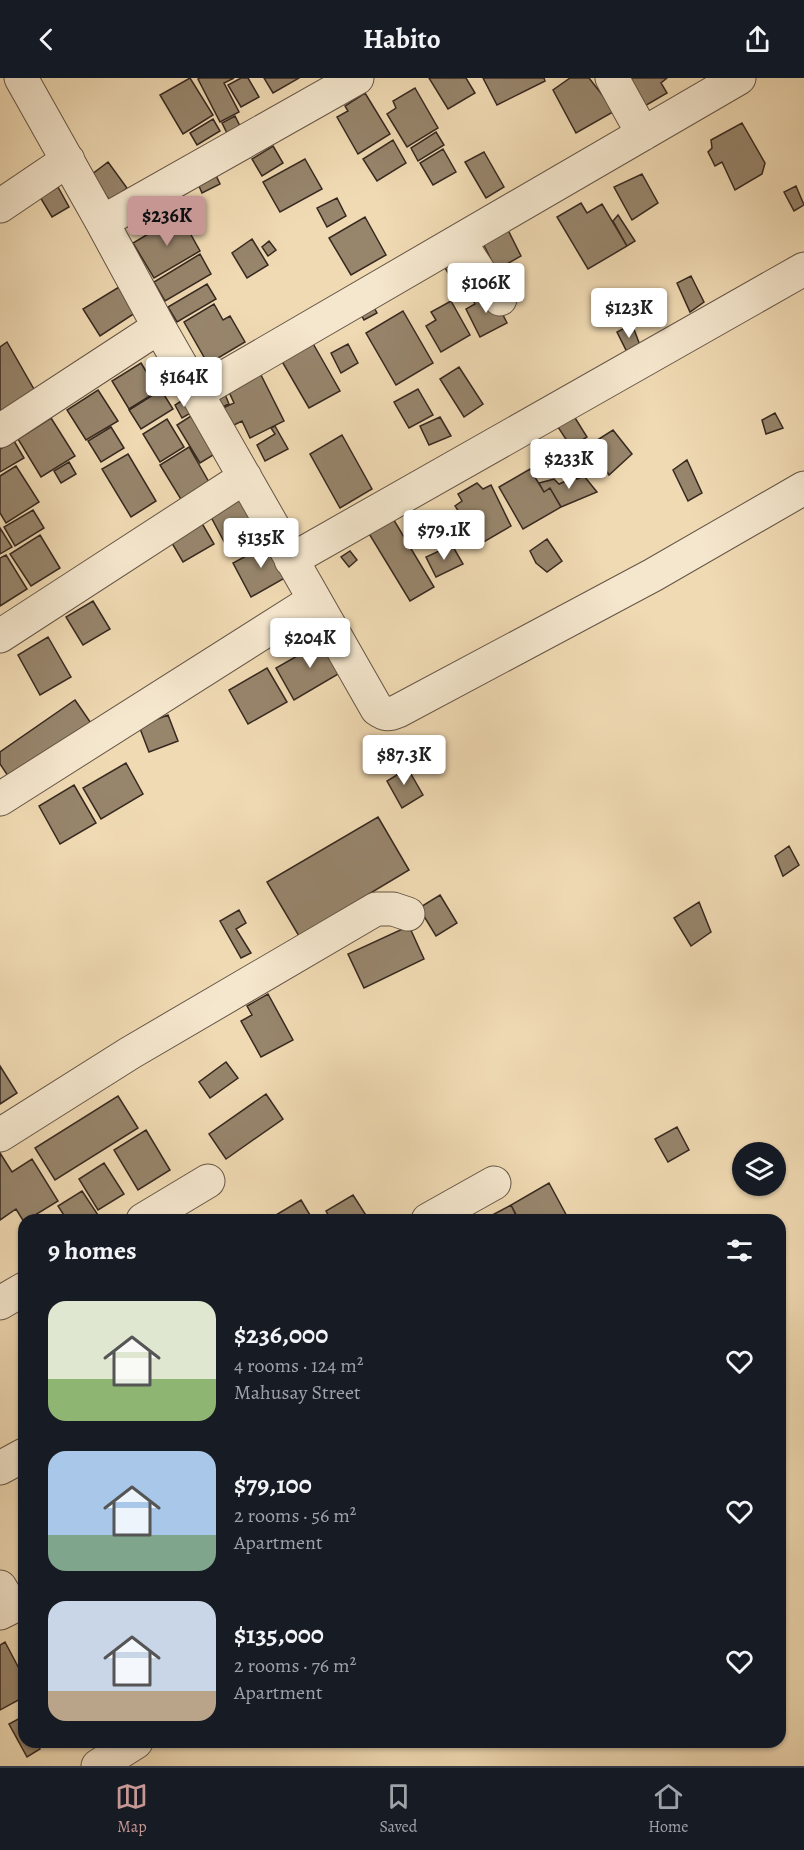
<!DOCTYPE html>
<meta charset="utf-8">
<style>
:root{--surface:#171b24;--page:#20242c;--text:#f1f3f6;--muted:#9ea1a6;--line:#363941;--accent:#c59692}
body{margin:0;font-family:Alegreya,serif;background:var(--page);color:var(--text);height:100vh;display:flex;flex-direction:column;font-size:22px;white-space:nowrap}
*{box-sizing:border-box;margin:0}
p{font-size:20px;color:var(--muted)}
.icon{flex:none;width:33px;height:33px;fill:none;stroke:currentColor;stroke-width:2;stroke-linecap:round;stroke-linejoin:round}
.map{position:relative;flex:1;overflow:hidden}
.drawer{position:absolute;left:18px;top:1136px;width:768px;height:534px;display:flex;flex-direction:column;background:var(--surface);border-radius:18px;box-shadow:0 2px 4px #0004}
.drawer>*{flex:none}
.fabs{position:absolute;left:732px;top:1064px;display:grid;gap:12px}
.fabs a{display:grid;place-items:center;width:54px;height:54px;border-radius:50%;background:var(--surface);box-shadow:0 2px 4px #0004;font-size:30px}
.price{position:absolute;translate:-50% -51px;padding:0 14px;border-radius:6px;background:#fff;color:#222;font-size:20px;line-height:39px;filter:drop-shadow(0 2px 3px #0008)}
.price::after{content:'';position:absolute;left:50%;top:36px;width:18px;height:14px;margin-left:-9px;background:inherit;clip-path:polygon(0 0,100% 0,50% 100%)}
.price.current{background:var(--accent);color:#111}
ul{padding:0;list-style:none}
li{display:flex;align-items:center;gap:18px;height:150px;padding:0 30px}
li span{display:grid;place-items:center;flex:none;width:168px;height:120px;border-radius:18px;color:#555}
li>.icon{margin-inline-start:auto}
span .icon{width:72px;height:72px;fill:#fffc;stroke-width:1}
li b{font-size:26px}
h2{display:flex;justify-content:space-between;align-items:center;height:72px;padding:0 30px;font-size:26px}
header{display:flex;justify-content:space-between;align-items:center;height:78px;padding:0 30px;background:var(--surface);font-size:27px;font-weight:600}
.tab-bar{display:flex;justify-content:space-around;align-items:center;height:84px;border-top:2px solid var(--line);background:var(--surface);font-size:16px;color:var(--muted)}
.tab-bar a{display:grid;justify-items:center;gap:3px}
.tab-bar .current{color:var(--accent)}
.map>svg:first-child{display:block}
.building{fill:#97856c;stroke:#372920;stroke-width:1.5}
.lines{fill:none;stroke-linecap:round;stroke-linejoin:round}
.minor-casing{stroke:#655545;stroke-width:35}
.minor{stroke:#f5e7ce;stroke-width:33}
</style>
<header><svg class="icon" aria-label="back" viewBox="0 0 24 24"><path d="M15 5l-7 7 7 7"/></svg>Habito<svg class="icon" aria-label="share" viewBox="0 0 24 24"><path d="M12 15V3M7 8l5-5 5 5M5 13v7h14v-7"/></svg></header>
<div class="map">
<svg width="804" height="1688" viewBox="0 0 804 1688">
<rect width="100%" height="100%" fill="#f0dab3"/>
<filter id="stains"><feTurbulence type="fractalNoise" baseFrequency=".00333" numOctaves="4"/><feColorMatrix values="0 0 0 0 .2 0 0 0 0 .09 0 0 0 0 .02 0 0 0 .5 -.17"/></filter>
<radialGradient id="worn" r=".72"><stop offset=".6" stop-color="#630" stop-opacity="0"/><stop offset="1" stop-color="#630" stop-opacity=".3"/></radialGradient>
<!-- building -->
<path class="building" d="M190,0L213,37L183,56L160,17Z
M200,0H234L224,5L239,34L220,44L198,1Z
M241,0H248L259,19L241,29L228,7Z
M264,0H299L273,15Z
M429,0H466L475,15L448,31Z
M483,0H544L545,3L497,27Z
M570,0H589L607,23L613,34L576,55L553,12Z
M620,0H667L661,5L667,15L638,32Z
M415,10L438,50L407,69L387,36L396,30L393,23Z
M365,15L390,56L358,76L337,39L348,33L345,28Z
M235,38L241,50L228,57L222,45Z
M213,41L220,53L197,67L190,55Z
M742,45L765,85L762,96L735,112L722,84L715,88L708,74L712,70L711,62Z
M436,54L444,67L418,83L411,70Z
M393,62L406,85L377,103L363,81Z
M273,68L283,85L262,98L252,81Z
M443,71L456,94L433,107L420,85Z
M484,74L504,109L486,120L465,84Z
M305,81L322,111L280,134L263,104Z
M108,84L127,110L110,123L91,97Z
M213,91L220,106L202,115L195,99Z
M642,96L658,125L632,142L614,109Z
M796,108L804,127L794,133L784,114Z
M58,109L69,129L52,139L40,119Z
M337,120L346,138L327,149L317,130Z
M581,125L587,135L602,126L627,168L588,191L557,139Z
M180,137L200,173L154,200L133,165Z
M618,137L635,163L627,168L613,143Z
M365,139L386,177L351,197L329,160Z
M507,150L521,178L496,192L482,163Z
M252,161L268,187L247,200L232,175Z
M269,163L276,172L268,178L262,169Z
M200,176L211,196L165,223L154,204Z
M461,180L477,205L461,215L445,190Z
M691,198L704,224L690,234L677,205Z
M207,206L216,221L177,244L168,229Z
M119,209L135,235L100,258L83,231Z
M490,211L507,245L480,259L466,231L475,226L472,220Z
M368,218L377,235L364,242L355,225Z
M451,223L470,257L441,274L426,248L436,242L431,234Z
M214,226L223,242L230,238L245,264L208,286L184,244Z
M403,233L433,285L396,307L366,255Z
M632,246L641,270L627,274L617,254Z
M311,262L340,313L309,330L280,280Z
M7,264L35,313L0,334V269Z
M348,266L358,285L341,295L331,275Z
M141,285L158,313L129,331L112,303Z
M256,287L284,343L250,360L242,343L230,349L221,331L234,325L224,303Z
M459,289L483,326L464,339L440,301Z
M220,304L229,326L222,329L212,308Z
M418,311L433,337L409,350L394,324Z
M98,312L118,343L86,362L67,332Z
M161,312L173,331L141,351L129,332Z
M186,320L194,333L182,340L175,327Z
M572,335L587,359L571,369L556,346Z
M775,335L783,350L766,356L762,342Z
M194,336L218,374L200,385L177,347Z
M440,339L451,358L429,367L420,348Z
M51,340L75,378L41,399L18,361Z
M167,341L184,369L160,384L143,356Z
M275,348L288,371L265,383L257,367L275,356L271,350Z
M111,349L124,370L101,384L88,363Z
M613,352L632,376L609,397L591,366Z
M342,357L372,411L340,430L310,376Z
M14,363L24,380L0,394V371Z
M189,369L210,406L182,423L160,387Z
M128,376L156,423L131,439L102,391Z
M687,382L702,415L688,423L673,392Z
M69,384L76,396L61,405L54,393Z
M16,388L39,424L6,445L0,435V398Z
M530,391L544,414L550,410L561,429L523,451L499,409Z
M584,398L597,414L561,429L550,410L544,414L539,405L554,401L559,406L575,399L577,401Z
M477,405L483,411L491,407L511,448L475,469L470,458L465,460L456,440L459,434L455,428L462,423L458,416Z
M240,422L258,454L228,471L211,439Z
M33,432L44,450L15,468L4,449Z
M392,439L434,509L410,523L368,454Z
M200,442L214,466L183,484L169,460Z
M0,450L12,469L0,476Z
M40,457L60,490L31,508L10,476Z
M547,461L562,483L547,494L536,485L530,473Z
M272,464L290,497L251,519L233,485Z
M452,467L463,486L436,499L426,479Z
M350,473L357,482L349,489L341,479Z
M6,477L27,511L0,528V480Z
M93,523L110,551L83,567L66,539Z
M316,538L326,555L303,569L294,552Z
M48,559L71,599L40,617L18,577Z
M327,561L345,592L294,622L276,590Z
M267,590L287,624L248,646L229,612Z
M75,622L95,651L14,707L0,686V674Z
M168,637L178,663L149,674L139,648Z
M404,684L423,717L402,730L387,703L397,697L393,690Z
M126,685L143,716L101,741L83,710Z
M74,707L96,745L60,766L39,728Z
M378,739L409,792L299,858L267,804Z
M789,768L799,787L783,798L775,778Z
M440,817L457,845L436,858L419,830Z
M699,824L711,854L691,868L674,840Z
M239,832L246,845L236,851L251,875L241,880L220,843Z
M409,848L424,881L364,910L348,876Z
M268,916L293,962L261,979L241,943L252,937L247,928Z
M226,984L238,1000L210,1020L199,1004Z
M0,988L17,1015L0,1026Z
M266,1016L283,1041L226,1081L209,1056Z
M118,1018L138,1050L55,1102L35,1070Z
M677,1049L689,1072L668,1084L655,1061Z
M146,1052L170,1092L138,1112L114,1072Z
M0,1075L12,1094L32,1081L58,1123L27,1142H24V1144L16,1131L0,1142Z
M104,1085L124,1116L98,1132L79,1101Z
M549,1105L569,1142H519L511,1127Z
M82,1113L100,1140L67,1142L58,1128Z
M353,1117L369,1142H331L326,1133Z
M301,1122L313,1142H271V1140Z
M511,1127L518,1142H483Z
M5,1564L24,1600V1619L0,1632V1567Z
M22,1639L24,1642V1664H36L40,1671L27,1679L9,1646Z"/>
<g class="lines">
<!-- minor casing -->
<g class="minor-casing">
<path id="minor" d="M21,0L102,144L159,249L377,631C385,637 389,637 398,633L653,497L804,410
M612,0L643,56
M0,128L68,82
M102,144L357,0
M459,163L481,197L500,221
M197,315L739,0
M0,353L159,249
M291,482L804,191
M0,558L245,399
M0,721L314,522
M0,1057L130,975L376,831H393L408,836
M143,1142L208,1103
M428,1142L494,1105
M0,1225L24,1211
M0,1390L24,1377
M0,1509L12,1529L0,1535
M98,1688L136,1664"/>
</g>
<!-- minor -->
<use href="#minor" class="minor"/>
</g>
<rect width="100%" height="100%" filter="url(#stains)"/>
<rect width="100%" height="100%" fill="url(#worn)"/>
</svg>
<div class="fabs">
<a><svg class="icon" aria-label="layers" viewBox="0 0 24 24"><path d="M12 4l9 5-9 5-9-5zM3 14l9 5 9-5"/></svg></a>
</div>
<b class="price current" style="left:167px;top:169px">$236K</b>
<b class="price" style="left:486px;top:236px">$106K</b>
<b class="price" style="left:629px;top:261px">$123K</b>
<b class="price" style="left:184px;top:330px">$164K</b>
<b class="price" style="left:569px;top:412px">$233K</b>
<b class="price" style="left:444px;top:483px">$79.1K</b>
<b class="price" style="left:261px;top:491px">$135K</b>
<b class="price" style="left:310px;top:591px">$204K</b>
<b class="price" style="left:404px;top:708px">$87.3K</b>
<section class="drawer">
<h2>9 homes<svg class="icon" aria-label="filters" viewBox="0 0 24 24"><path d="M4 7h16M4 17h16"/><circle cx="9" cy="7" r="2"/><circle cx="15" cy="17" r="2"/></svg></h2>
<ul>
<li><span style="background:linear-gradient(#dfe7d0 65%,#8fb573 0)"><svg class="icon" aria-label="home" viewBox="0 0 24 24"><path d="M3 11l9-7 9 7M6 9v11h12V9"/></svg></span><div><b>$236,000</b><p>4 rooms · 124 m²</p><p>Mahusay Street</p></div><svg class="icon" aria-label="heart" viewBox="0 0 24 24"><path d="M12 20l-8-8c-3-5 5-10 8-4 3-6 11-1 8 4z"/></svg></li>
<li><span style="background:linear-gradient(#a9c7e8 70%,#7fa58c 0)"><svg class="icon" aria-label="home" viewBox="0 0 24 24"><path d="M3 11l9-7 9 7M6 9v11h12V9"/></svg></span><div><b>$79,100</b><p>2 rooms · 56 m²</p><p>Apartment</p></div><svg class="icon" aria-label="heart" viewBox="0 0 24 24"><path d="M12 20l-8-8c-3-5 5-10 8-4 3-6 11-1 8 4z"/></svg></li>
<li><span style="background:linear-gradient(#c9d6e8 75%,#b9a48a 0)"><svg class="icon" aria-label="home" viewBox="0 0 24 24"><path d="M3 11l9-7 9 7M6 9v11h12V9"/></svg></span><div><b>$135,000</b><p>2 rooms · 76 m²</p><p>Apartment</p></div><svg class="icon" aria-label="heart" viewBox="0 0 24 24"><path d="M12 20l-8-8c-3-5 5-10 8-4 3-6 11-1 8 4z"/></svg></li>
</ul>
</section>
</div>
<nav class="tab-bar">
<a class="current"><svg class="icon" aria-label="map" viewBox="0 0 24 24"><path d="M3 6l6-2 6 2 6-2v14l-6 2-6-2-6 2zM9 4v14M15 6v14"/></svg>Map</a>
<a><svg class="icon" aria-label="saved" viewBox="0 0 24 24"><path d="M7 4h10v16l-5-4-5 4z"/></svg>Saved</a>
<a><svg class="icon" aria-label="home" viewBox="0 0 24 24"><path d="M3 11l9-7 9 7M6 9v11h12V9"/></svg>Home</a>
</nav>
